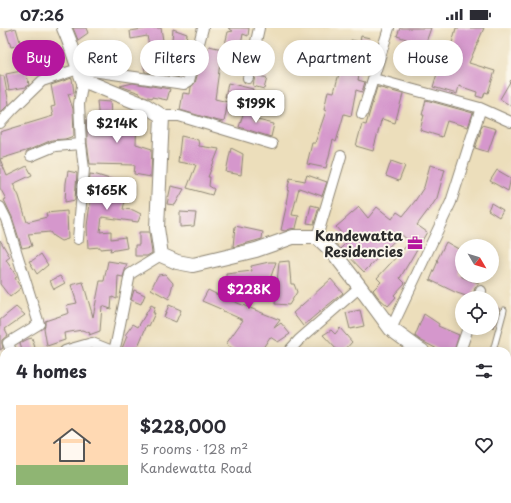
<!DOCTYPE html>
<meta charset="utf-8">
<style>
:root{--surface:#fff;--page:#f7f7f7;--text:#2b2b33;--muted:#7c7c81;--accent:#b5179e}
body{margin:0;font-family:"Playpen Sans",sans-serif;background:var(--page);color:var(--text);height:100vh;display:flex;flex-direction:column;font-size:15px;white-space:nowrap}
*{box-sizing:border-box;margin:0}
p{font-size:13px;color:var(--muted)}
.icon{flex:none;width:22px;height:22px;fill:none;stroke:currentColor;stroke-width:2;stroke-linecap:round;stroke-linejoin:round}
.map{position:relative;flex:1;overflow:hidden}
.sheet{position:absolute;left:0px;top:319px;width:511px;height:156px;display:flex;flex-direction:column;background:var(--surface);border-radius:12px 12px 0 0;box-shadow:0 2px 10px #0003}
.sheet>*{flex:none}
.hud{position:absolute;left:12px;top:12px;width:487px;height:36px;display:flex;gap:8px}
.needle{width:26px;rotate:128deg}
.buttons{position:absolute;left:455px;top:211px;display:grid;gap:8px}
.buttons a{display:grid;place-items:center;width:44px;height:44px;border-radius:50%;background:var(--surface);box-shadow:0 2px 10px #0003;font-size:20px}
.price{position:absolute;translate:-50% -34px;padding:0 9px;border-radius:8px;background:#fff;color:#222;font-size:13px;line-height:26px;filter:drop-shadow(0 1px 2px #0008)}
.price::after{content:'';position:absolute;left:50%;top:24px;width:12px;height:9px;margin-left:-6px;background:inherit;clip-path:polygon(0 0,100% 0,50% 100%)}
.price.current{background:var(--accent);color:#fff}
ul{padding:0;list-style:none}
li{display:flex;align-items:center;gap:12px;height:100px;padding:0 16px}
li span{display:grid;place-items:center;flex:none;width:112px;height:80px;border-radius:0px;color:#555}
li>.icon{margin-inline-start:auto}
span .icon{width:48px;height:48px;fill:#fffc;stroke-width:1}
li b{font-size:17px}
h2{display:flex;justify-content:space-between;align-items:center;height:48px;padding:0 16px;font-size:17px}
.tag{padding:0 14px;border-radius:18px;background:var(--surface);box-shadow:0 2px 10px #0003;font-size:14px;line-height:36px}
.tag.current{background:var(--accent);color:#fff}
.status{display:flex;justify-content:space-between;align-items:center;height:28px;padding:0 20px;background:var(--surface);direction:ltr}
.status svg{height:11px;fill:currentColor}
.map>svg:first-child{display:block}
.building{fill:#d597cc}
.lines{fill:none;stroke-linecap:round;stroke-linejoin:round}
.lane-casing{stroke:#8c8473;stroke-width:7}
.street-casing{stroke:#8c8473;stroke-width:12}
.secondary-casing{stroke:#8c8473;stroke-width:16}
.lane{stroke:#fff;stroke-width:5}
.street{stroke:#fff;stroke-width:10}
.secondary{stroke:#fff;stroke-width:14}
.labels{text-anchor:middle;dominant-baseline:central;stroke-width:4;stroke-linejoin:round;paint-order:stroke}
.poi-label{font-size:14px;font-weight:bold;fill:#2b2b2b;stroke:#fbf7ec;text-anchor:end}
</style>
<div class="status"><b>07:26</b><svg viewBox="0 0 49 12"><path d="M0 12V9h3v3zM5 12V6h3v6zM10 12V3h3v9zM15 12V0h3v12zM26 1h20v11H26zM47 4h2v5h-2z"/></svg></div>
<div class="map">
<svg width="511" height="475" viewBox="0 0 511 475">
<rect width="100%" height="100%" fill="#fbf7ec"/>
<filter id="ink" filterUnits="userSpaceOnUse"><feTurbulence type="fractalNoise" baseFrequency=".025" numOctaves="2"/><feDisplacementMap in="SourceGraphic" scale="8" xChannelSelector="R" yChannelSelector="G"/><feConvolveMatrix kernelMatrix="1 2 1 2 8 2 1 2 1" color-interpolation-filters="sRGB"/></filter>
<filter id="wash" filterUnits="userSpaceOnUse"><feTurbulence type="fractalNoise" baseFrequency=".012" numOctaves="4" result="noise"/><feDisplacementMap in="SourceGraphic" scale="16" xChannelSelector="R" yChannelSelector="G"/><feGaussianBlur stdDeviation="0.9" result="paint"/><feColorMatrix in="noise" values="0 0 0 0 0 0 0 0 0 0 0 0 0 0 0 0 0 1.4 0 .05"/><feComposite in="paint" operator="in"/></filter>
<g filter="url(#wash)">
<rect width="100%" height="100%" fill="#ecdebb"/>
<g id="blocks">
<!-- building -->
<path class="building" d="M16,0L21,17L11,19L6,3Z
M73,0H86L88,5L78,12Z
M149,0H161L168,44H169L173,1L187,6L185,19L191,21L183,49L145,44L142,29L151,28L147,8L131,11L130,3Z
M228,0H249L248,8L243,6L240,22L225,16L228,4L233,3Z
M400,0H431L425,17L397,8Z
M456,0H484L469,35L495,43L488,65L485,64L483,70L476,68L477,64L459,58L457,66L433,59L442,29L448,31Z
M361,8L370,10L368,16H371L368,27L349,22L351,12L360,14Z
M118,13L124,37L113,39L90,36L89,34L110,27L107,16Z
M209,18L222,21L215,71L228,74L224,94L214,92L180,82L183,65L190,66L191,59L195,55L201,33H203Z
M45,23L47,34H42L43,36L26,39L24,28Z
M234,30L245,35L243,41L232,39Z
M26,42L29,57L26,59L9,62L6,46Z
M340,42L359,47L358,52L365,54L362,64L356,62L351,88L344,86L336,114L333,112L326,140L307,136L312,115H315L326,83L324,82L328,63L334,64Z
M255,47L267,50L264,61L253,58Z
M0,48H4L9,76L0,85Z
M72,50L74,65L68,66L73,81L74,108L65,111L52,112L29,122L0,131V104L53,88L51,79L55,78L51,57Z
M511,52V78L500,71Z
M133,55L170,61L167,72L152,69V70L144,68L140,66V65L120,58Z
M228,55L253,61L249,75L225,69Z
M377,59L403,66L395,95L382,91L381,94V93L373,123L356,118L362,96L366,97Z
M426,72L473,85L468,99L447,93L442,109L420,102L424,87H422Z
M97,73L110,74L111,85H107L106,106H123L120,88L137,90L136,116L152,121L151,149L134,146L135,137L90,136L87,115V92L99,94Z
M245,80L256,83L253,91L274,96L271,109L239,99Z
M482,97L496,101L488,124L475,120L481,103H480Z
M181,108L198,112L199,118L219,121L208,149H210L209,158L214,161L212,167L187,160L196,137L178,134Z
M231,120L243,126L241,147L226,144Z
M0,131L7,148L27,138L32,147L13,156L19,168L27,194L47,189L46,185L67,183L68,211L61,213L53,208L50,204L28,206L32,218L22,220L12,189L6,176L4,172L6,171L0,160Z
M391,133L405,138L399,153L386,148Z
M430,137L445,141L437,170L429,182V181L417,197L427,204L400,250L405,255L394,267L396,269L388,278L378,269L373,262L381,254L377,250L410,214L401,206L364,244L341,220L348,213L336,199L359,179L368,190L377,179L392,191L397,184L403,188L415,173L424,159Z
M497,142L511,150L508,163L490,153Z
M68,143L77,145L75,172L65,174L66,155Z
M90,146L97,147L129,157L123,181L133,182L141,186L138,194L102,189L100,204L111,203V211L125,209L127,220L110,223L111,220L100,221V219L88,220L87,198L91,168H88Z
M307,147L327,154L322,168L299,160L292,187L299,188L296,200L290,201L285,203L281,202L287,175H286L289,159H288L290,150L305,153Z
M171,158L184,161L175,177L167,176Z
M491,175L503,182L499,189L488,182Z
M311,177L319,179L314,196L307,195Z
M180,184L196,185L194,198L180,199Z
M235,198L263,204L262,211L233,219Z
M139,204H149L152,225L147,228H135V217H139Z
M0,212L10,229L6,232L17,249L15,250L21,260L10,269L0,256Z
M446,214L462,223V249L479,255L475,260L472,270L457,265L430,252L438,233L437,232Z
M41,226L48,237L37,246L29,233L33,232Z
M108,233L127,236L123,249L118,248L117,271L112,269L111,281L102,278L100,303L89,307L90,305L82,302L64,305L65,312L47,318L44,300L45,297V293L69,285L67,277L77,275L71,257L83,254L93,289L100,253H104Z
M289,233L291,256H294L297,264L289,277L275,276L279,234Z
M269,234H276L268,257L235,265L253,272V274L230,272L280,292L274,300L281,295L290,306L278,314L270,309L261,323H236L226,316L243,292L223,283V282L202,273L208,262L228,272L226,246L252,243L251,238Z
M165,246L173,255L169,271L151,261L158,247Z
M60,248L65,255L54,261L50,253Z
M331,251L343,265L317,286L303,298L293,285Z
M134,262L145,267L141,276L131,272Z
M151,277L155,279L153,285H155L149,298L147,297L136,323H121L127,308L125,307L133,296L138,299Z
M169,277L181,282L176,294L164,289Z
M492,278L500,281L493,300L492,299Z
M16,279L25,287L5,301L8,307L2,312V315L3,320L0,322V292Z
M360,282L364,298L350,301L346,285Z
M424,286L439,296L438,298L459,307L454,323H441L420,312L415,308Z
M340,300L352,314L344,323H338L323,307L331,302L335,306Z
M32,310L36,323H22L20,315L28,311Z"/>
</g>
</g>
<g filter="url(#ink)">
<use href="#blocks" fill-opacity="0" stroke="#8c8473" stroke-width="1"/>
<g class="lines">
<!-- lane casing -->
<g class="lane-casing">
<path id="lane" d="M493,323L504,282"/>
</g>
<!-- street casing -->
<g class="street-casing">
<path id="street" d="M248,50L259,0
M374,51L480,80L511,94
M362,86L389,0
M162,88H179L272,116
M0,95L12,82L42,53L78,41L184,56L189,53L203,0
M31,128L55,118L81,116
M0,179L6,191L39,296L8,315L11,323
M317,209L341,128
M78,211L84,141L81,116L79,76L83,52
M478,270L481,263
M391,301L451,174L479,86L480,80
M65,323L71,321L92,315L112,323
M114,323L117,311L130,246L161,227
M289,323L299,312L360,259
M460,323L468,300
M0,363L4,360
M0,449L4,446
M507,459L511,453
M455,471L457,475
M132,475L134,471"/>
</g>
<!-- secondary casing -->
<g class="secondary-casing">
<path id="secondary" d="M64,0C72,17 76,35 83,52L146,78L162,88L157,200L161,227L177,234L193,237L256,222L293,209H317L333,224L360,259L391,301L417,320L422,323
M507,359L511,360"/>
</g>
<!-- lane -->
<use href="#lane" class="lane"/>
<!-- street -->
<use href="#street" class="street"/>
<!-- secondary -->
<use href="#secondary" class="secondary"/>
</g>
</g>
<!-- icons -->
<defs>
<g id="office-bare" transform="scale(1.2)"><path d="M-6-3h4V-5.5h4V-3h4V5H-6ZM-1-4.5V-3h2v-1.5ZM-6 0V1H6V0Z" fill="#b5179e" stroke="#fbf7ec" stroke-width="2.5" paint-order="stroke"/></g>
</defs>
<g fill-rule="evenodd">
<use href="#office-bare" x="415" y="215"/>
</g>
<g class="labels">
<!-- poi labels -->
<g class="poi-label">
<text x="403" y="207">Kandewatta<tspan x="403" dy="16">Residencies</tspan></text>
</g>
</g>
</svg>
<div class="buttons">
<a><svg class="needle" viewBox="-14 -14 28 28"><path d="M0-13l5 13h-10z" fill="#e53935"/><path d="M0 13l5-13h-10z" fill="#7c7c81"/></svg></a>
<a><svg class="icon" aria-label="locate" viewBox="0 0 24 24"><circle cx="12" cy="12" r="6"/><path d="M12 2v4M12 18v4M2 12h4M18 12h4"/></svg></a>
</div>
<b class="price" style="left:256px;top:96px">$199K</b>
<b class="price" style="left:117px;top:116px">$214K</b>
<b class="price" style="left:107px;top:183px">$165K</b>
<b class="price current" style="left:249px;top:282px">$228K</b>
<div class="hud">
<a class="tag current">Buy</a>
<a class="tag">Rent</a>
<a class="tag">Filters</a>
<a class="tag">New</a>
<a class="tag">Apartment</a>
<a class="tag">House</a>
</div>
<section class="sheet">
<h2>4 homes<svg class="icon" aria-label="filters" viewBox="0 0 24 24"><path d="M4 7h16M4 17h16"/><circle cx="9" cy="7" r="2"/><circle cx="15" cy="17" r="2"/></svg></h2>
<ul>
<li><span style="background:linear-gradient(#ffd9b3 75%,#8fb573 0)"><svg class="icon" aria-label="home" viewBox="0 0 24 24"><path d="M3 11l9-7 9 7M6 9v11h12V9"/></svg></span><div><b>$228,000</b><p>5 rooms · 128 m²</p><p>Kandewatta Road</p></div><svg class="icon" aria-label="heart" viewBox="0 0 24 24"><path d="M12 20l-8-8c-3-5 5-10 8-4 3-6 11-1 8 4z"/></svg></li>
</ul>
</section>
</div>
